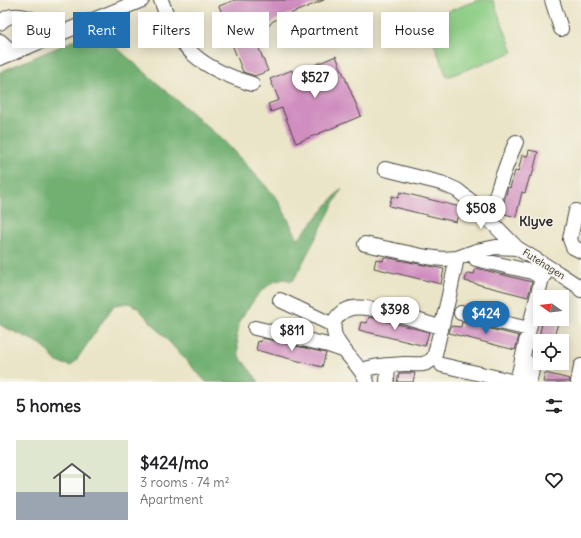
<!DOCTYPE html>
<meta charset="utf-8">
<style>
:root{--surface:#fff;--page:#f6f6f6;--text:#202124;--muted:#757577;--line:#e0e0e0;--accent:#1f6fb2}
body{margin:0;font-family:Delius,sans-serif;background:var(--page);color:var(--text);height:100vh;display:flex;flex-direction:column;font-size:15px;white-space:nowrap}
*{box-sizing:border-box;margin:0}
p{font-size:13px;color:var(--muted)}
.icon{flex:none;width:22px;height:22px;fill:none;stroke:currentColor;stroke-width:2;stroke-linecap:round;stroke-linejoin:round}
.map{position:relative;height:382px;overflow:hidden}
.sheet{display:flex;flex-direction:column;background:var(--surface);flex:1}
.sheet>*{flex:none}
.hud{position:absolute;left:12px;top:12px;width:557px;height:36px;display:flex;gap:8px}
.needle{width:26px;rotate:284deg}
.controls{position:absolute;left:533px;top:290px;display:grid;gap:8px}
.controls a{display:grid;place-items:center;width:36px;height:36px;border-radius:0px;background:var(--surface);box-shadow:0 2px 10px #0003;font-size:20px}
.price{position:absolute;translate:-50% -34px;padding:0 9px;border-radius:14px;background:#fff;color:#222;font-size:13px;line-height:26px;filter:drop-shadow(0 1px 2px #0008)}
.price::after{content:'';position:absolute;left:50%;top:24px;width:12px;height:9px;margin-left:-6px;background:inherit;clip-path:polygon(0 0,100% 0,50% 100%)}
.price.active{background:var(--accent);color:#fff}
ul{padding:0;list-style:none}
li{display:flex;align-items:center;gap:12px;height:100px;padding:0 16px}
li+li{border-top:1px solid var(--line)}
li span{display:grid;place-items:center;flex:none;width:112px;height:80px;border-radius:0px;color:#555}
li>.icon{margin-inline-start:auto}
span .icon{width:48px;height:48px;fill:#fffc;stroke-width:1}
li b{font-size:17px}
h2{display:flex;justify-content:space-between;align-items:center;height:48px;padding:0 16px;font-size:17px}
.tag{padding:0 14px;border-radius:0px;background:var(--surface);box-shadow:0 2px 10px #0003;font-size:14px;line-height:36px}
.tag.active{background:var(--accent);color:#fff}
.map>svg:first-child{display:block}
.green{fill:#8dcd85;stroke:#5c7c58}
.forest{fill:#72b072;stroke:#4e6e4e}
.building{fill:#d08ec0}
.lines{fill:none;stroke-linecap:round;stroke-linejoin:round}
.minor-casing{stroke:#484743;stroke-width:16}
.minor{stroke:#fff;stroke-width:14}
.labels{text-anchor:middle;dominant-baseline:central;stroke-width:3;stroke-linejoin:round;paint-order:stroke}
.street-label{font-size:10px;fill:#2b2b2b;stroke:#f7f3e8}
.district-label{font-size:14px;font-weight:bold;fill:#2b2b2b;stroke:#f7f3e8}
</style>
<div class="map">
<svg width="581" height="382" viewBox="0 0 581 382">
<rect width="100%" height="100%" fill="#f7f3e8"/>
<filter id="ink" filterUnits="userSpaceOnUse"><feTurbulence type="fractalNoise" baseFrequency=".025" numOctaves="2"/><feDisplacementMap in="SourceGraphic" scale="8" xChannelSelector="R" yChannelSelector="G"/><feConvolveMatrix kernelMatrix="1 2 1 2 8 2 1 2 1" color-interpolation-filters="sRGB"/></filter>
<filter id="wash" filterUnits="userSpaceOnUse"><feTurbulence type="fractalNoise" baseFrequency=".012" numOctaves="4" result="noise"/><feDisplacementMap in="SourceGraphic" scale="16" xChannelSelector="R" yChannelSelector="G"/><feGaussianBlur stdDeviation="0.9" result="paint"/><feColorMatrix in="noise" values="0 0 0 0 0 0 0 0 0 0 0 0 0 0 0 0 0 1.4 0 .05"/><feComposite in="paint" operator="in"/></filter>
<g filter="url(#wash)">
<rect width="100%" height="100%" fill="#eae5c8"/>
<!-- green -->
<path class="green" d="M478,0H493L513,52L447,77L425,20Z"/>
<!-- forest -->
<path class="forest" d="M95,29L224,141L277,198L298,239L342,188L293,281L284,279L273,282L259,293L239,321L237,338L239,356L259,382H206L138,308L129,303L114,305L77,359L71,366L57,362L41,344L0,325V72L70,42Z"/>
<g id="blocks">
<!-- building -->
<path class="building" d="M235,0H324L273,21L257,39L259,46H258L268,71L255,76L243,72L225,27L227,26L219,6Z
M336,56L361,116L296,143L282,108L271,112L268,104L279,100L270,79L292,70L293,74Z
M529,150L538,152L532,176H530L525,193L522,192L516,217L501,213L508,187L510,188L515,171L518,172L522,155L528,156Z
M400,192L460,207L456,222L389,206L392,196L398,198Z
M384,257L444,269L441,284L374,268L376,259L383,261Z
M476,268L532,282L528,297L465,281L467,273L474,274Z
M369,317L429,332L425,346L359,330L361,322L367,323Z
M543,319H559L553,341H538Z
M462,322L519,336L515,350L449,333L451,326L461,327Z
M262,338L326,353L322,367L256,350L258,341L261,342Z
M399,373H415L413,382H397Z
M545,373L570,379V382H543Z"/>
</g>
</g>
<g filter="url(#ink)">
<use href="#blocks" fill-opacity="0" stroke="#484743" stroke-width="1"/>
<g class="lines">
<!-- minor casing -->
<g class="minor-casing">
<path id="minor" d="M161,0C179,51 201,68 252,84
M552,0L561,29
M0,23C15,5 45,25 61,34
M0,41L13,53
M0,58L142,0
M385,169L441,183L457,190L472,202L517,248L558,273L578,286L581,290
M576,211L570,239L573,247L581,251
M490,220C496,191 504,169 516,142
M365,244L427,257L443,259L457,258L476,251L496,247L517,248
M476,259L532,272L542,278
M280,300L333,325
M461,313L529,329
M255,328L328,345L345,351
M522,358C534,367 533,368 529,382
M442,365L515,382
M361,371C373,365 391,365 404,364C418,363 422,368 434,358L448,300L457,258
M367,382C361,366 345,355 337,340C333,333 332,323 337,317C341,312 346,309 352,308C371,304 421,322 441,327
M387,382L388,366
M517,382L529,329L542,278L550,268
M578,382L581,366"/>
</g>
<!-- minor -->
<use href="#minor" class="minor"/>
</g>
</g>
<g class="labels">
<!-- street labels -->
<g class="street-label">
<text transform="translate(544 264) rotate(32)">Futehagen</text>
</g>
<!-- district labels -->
<g class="district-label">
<text x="536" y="221">Klyve</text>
</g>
</g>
</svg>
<div class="controls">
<a><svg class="needle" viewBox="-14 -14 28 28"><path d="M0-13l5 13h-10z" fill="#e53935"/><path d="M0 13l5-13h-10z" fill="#757577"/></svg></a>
<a><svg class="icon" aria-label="locate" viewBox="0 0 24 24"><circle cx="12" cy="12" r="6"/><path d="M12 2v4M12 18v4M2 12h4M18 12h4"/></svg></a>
</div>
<b class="price" style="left:315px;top:99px">$527</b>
<b class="price" style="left:481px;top:230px">$508</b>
<b class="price" style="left:395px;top:331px">$398</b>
<b class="price active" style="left:486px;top:335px">$424</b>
<b class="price" style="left:292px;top:352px">$811</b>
<div class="hud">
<a class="tag">Buy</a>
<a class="tag active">Rent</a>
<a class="tag">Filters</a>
<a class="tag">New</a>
<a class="tag">Apartment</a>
<a class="tag">House</a>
</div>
</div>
<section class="sheet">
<h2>5 homes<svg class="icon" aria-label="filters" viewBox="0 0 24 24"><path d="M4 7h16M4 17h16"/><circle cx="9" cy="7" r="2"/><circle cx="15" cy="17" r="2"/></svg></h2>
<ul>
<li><span style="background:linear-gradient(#dfe7d0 65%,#9aa5b1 0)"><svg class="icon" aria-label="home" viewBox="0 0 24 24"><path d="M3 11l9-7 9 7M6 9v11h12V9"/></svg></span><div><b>$424/mo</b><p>3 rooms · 74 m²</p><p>Apartment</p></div><svg class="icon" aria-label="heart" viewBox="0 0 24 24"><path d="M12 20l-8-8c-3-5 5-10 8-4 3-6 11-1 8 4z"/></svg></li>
</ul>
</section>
